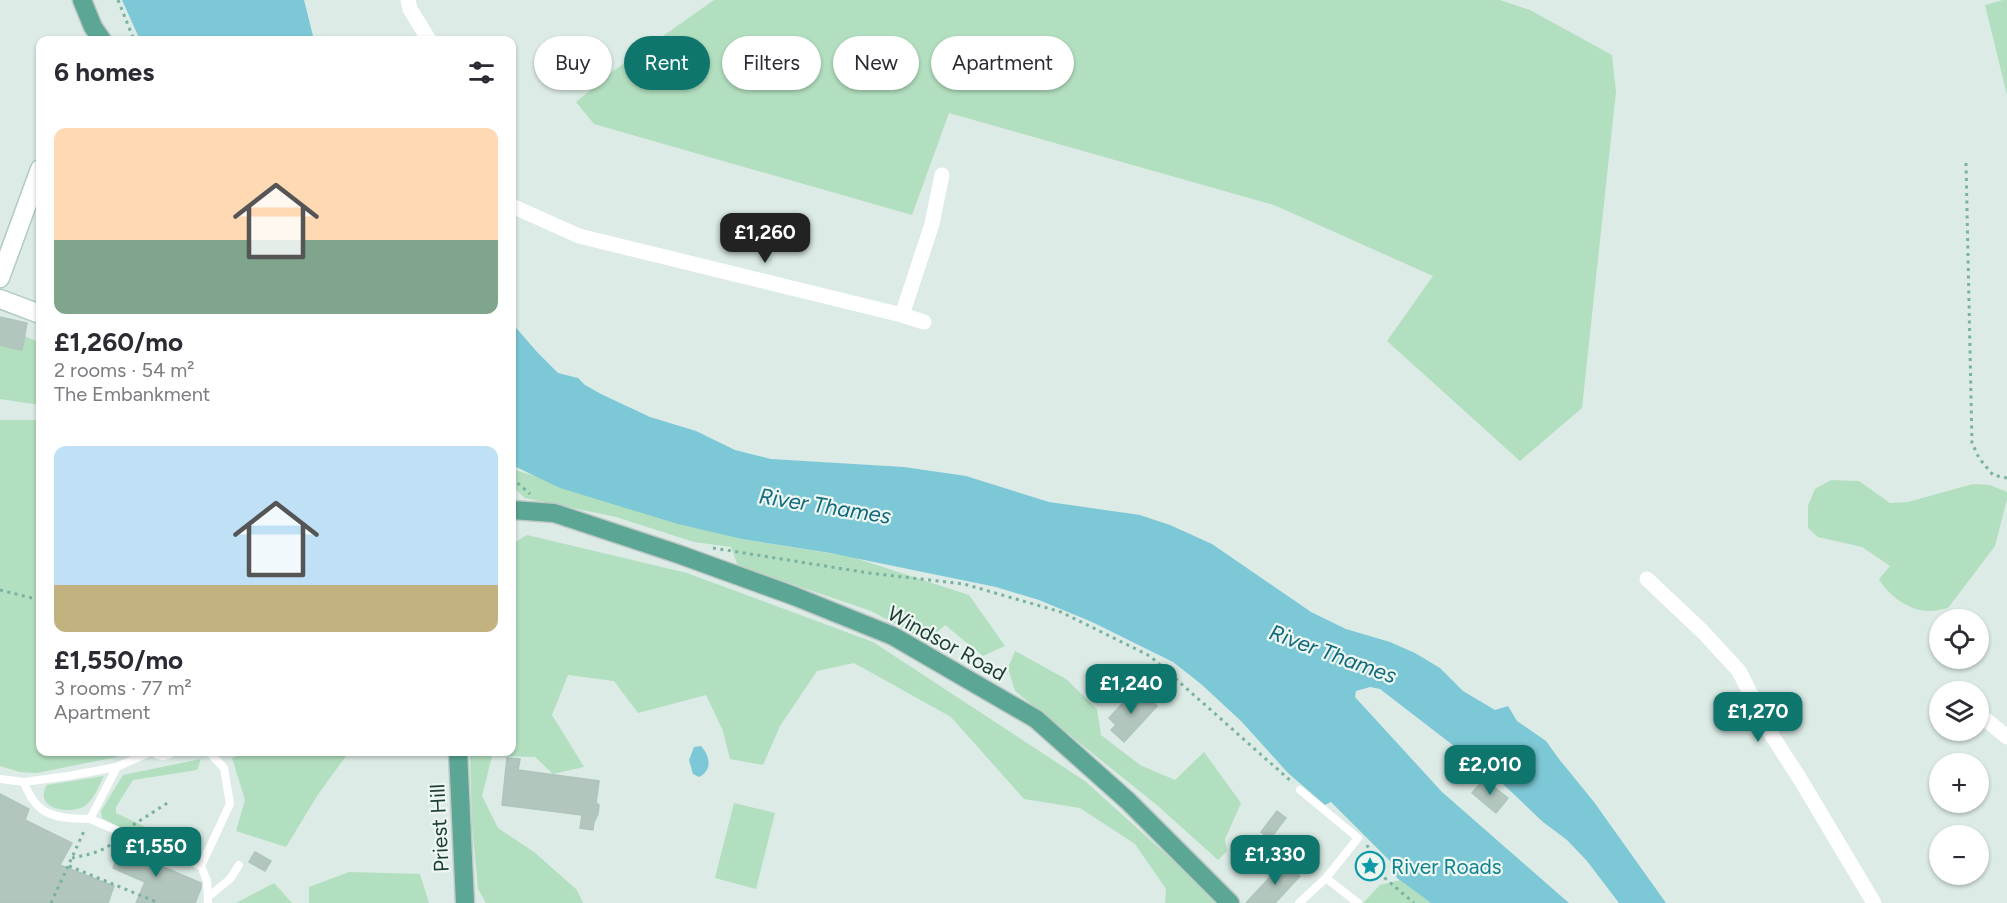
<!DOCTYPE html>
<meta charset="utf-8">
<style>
:root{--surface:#fff;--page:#f7f7f7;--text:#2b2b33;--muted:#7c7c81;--accent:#0f766e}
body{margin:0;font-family:Figtree,sans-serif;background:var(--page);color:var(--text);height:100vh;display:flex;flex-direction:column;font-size:22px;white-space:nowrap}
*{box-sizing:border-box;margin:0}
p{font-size:20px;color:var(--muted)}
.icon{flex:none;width:33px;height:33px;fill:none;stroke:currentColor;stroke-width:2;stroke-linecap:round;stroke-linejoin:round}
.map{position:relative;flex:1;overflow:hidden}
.side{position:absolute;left:36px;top:36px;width:480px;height:720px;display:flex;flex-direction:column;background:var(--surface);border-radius:12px;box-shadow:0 2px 4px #0004}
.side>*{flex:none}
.guide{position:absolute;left:534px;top:36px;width:570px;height:54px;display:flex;gap:12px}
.controls{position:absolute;left:1929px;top:609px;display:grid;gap:12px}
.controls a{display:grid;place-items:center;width:60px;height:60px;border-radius:50%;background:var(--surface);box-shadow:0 2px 4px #0004;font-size:30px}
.price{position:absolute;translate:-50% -51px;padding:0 14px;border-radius:12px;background:var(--accent);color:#fff;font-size:20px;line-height:39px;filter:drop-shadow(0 2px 3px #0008)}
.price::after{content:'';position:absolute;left:50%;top:36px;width:18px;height:14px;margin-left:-9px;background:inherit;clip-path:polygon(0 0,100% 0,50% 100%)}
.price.on{background:#222;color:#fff}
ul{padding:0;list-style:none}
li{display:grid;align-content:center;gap:12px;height:318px;padding:0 18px}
li span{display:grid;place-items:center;height:186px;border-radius:12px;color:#555}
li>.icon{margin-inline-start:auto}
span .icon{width:108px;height:108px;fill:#fffc;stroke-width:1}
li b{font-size:26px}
h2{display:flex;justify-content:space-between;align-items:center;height:72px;padding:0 18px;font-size:26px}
.chip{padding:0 21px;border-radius:27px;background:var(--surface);box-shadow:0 2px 4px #0004;font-size:21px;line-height:54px}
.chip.on{background:var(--accent);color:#fff}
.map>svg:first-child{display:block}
.green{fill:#b2dfbf}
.water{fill:#7dc8d7}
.building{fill:#b2c6be;stroke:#aec5bc;stroke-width:1.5}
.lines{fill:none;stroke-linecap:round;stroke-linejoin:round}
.secondary-casing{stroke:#aeccc2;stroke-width:21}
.primary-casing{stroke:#c0c8c6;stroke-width:21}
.path{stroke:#79b2a1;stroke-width:3;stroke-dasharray:3 4.5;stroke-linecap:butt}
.lane{stroke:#fff;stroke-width:8}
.street{stroke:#fff;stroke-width:15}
.secondary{stroke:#fff;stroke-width:18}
.primary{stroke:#5ba694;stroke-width:18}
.labels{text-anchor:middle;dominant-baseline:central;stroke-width:4.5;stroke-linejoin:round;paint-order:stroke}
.street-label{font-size:21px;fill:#1d3c34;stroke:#edf7f2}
.culture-label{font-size:21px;fill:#0d838f;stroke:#edf7f2;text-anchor:start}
.water-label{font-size:22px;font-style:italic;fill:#11697d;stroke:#edf7f2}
</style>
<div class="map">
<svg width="2007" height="903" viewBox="0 0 2007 903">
<rect width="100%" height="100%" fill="#dcebe5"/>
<!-- green -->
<path class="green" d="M714,0H1500L1530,10L1612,55L1616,92L1582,408L1520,461L1387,341L1433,276L1274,205L949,113L912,215L594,124L576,102L612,72Z
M2003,0H2007V95L1985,5Z
M0,325L40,343V405L0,399Z
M0,420H40V752H121L117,757L36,773L20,772L0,766Z
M512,469L742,539L852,557L969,595L1005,646L983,656L945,625L927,641L871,611L738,566L731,547L694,542L616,517L525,498L512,486Z
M1831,480L1859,481L1890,503L1908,502L1973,484L1990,485L2007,492V499L1995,546L1948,608C1942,609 1935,611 1929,611C1909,611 1888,595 1879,579L1890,566L1862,547L1818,537L1808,528V506L1815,489Z
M527,535L687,573L873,642L1085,781L1220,903H1165L1166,889L1135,844L1080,808L1024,799L951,717L854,663L817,671L780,726L763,765L730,759L723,731L706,695L638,713L614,681L568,675L552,715L584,767L553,774L535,757L492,756L482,796L498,828L534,852L577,890L583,903H486L478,889L472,826L470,752H512V544Z
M1015,651L1066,679L1097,709L1101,735L1140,765L1175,780L1204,752L1241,803L1225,839L1227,851L1218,860L1158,806L1015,691L1008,668Z
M246,752H353L346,756L317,796L286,847L236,831L245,800L232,758Z
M201,759L197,770L133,780L116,807V813L152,830L145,841L102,818L101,811L123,775Z
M104,776C99,785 95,798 86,805C71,816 32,809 47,785Z
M734,803L775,813L756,889L715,878Z
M349,872L420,874L429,903H309V887Z
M1400,880L1431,903H1363L1380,885Z
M274,883L292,903H236Z"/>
<!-- water -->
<path class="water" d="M122,0H304L314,40H140Z
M512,323L537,352L558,373L578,378L585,385L601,394L650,417L696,431L735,450L771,459L904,467L966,476L1049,502L1140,515L1170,525L1212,544L1311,612L1346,629L1390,642L1415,653L1440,668L1463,691L1495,710L1508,706L1517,721L1546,741L1559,759L1594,802L1666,903H1619L1587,861L1567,840L1543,822L1502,783L1380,689L1370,687L1356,691L1355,697L1442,792L1569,903H1431L1397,878L1390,861L1331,802L1325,805L1288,773L1241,721L1201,684L1173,662L1092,622L1039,600L996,587L830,553L742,539L678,524L560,488L512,465Z
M701,746C710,756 713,770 699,777L693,774L689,760L694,747Z"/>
<!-- building -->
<path class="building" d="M0,317L27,323L22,350L0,345Z
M1132,693L1139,699L1143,694L1157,706L1124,742L1111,730L1116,725L1109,718Z
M507,758L520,759L518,770L599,781L596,803L599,805L598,814L594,822L593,830L580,828L582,815L502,805Z
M1484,779L1508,798L1496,813L1472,793Z
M0,794L29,809L25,820L72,843L60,865L114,886L108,903H0Z
M1277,811L1286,818L1270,839L1261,832Z
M124,840L148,850L145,859L201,883V888L195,903H136L145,882L113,868Z
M255,852L271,861L265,871L249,862Z
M1284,862L1300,876L1275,903H1246Z"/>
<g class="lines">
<!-- secondary casing -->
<g class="secondary-casing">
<path id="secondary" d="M0,278L40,169
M0,299L40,314"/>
</g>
<!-- primary casing -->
<g class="primary-casing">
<path id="primary" d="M82,0L93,27L102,40
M512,510L554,513L678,554L794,596L893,636L1036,719L1128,801L1230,903
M458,752L465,903"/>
</g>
<!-- path -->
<path class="path" d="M118,0L134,40
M1966,163L1972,443L1979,458L1993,475L2007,478
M512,478L530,494
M713,548L869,573L964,584L1061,612L1150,656L1293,783
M0,590L40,600
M133,825L169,802
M1367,845L1380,874L1414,903
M72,858C86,855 104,852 115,841
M69,866L159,903
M51,903L85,829"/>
<!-- lane -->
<path class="lane" d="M153,752C159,757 166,757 173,752
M0,779L24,782L68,776L117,767L150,752
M24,782C36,817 56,818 90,819L201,866
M90,819L117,767
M1326,878L1358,903
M208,897L230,879L239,865
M208,903L207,881L201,866L230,804L224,768L209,752
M1299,903L1326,878L1358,838L1300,790"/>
<!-- street -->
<path class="street" d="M408,0L410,9L429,40
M512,206L579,236L902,315L932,224L942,175
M902,315L924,322
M1647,579L1703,632L1739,671L1771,734L1800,779L1874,903
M1980,715L2007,737"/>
<!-- secondary -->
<use href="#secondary" class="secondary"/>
<!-- primary -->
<use href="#primary" class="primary"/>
</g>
<!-- icons -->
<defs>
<g id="sight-ring" transform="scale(1.5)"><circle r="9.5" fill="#edf7f2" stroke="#0f9aa8" stroke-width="1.5"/><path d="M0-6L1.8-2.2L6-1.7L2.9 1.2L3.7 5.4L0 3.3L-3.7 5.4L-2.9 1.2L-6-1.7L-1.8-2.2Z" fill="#0f9aa8"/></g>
</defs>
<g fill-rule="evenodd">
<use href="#sight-ring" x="1370" y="866"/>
</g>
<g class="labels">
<!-- street labels -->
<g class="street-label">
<text transform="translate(947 643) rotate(29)">Windsor Road</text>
<text transform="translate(439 828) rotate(-93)">Priest Hill</text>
</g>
<!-- culture labels -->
<g class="culture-label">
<text x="1391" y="866">River Roads</text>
</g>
<!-- water labels -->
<g class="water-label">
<text transform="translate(825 506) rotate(9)">River Thames</text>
<text transform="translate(1333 654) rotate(20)">River Thames</text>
</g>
</g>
</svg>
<div class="controls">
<a><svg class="icon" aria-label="locate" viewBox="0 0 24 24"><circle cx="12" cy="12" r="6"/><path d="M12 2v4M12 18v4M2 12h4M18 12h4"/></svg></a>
<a><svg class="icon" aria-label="layers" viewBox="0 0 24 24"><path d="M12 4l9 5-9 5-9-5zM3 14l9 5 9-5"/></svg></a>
<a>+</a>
<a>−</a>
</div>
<b class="price on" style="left:765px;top:264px">£1,260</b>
<b class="price" style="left:1131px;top:715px">£1,240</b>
<b class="price" style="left:1758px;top:743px">£1,270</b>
<b class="price" style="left:1490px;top:796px">£2,010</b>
<b class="price" style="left:156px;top:878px">£1,550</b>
<b class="price" style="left:1275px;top:886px">£1,330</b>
<div class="guide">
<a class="chip">Buy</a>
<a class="chip on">Rent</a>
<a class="chip">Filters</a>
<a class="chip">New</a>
<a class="chip">Apartment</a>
</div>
<section class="side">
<h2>6 homes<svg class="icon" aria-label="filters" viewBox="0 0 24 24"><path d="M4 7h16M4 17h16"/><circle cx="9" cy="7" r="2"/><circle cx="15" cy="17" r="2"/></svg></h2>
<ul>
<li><span style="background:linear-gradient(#ffd9b3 60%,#7fa58c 0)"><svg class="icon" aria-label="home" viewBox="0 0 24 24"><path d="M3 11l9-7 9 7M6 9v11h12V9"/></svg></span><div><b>£1,260/mo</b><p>2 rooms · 54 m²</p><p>The Embankment</p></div></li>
<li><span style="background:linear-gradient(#bfe0f5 75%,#c2b280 0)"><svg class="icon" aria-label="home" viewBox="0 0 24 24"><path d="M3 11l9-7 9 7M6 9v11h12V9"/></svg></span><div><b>£1,550/mo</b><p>3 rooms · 77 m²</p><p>Apartment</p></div></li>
</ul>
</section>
</div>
